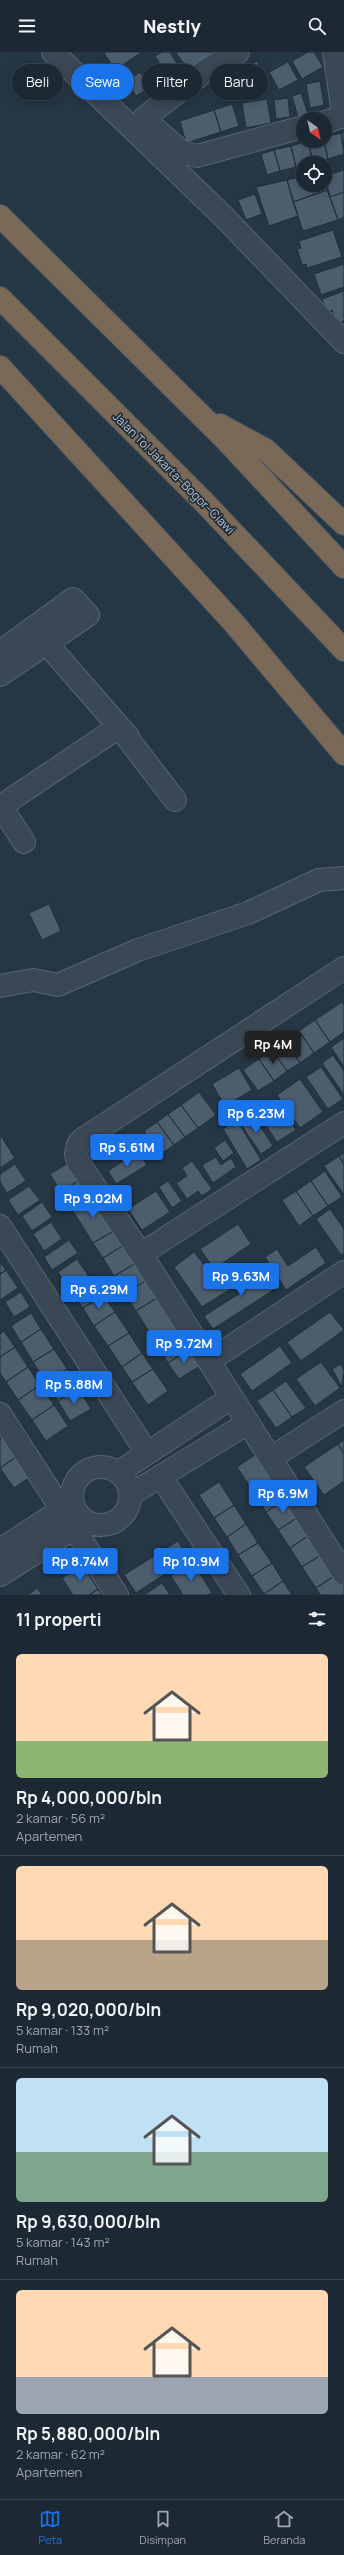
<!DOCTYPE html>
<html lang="id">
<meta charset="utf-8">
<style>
:root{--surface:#1c2833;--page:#29343f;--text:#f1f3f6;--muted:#a0a6ac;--line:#3a444e;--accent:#1a73e8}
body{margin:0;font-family:Manrope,sans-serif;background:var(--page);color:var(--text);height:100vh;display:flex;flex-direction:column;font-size:15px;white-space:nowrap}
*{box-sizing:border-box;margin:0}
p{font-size:13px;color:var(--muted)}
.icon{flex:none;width:22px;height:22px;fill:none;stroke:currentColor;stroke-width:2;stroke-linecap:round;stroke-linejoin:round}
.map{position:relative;height:1543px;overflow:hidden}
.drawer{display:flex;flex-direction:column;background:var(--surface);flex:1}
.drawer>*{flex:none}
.banner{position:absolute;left:12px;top:12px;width:320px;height:36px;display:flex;gap:8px}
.needle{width:26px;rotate:146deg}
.controls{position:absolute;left:296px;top:60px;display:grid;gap:8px}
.controls a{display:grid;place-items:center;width:36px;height:36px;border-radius:50%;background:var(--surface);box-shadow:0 2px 10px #0003,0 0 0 1px var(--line);font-size:20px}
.price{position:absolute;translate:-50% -34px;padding:0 9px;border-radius:4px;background:var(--accent);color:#fff;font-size:13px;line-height:26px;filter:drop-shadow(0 1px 2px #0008)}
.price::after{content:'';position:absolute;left:50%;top:24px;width:12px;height:9px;margin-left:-6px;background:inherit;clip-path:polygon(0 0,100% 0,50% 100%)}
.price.active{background:#222;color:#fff}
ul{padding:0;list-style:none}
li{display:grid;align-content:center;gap:8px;height:212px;padding:0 16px}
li+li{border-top:1px solid var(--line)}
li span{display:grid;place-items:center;height:124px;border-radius:6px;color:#555}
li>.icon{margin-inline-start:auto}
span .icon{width:72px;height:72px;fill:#fffc;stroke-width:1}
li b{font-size:17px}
h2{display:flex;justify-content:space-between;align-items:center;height:48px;padding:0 16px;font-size:17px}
.tag{padding:0 14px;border-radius:18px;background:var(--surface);box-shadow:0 2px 10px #0003,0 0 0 1px var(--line);font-size:14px;line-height:36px}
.tag.active{background:var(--accent);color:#fff}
header{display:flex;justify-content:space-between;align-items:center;height:52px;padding:0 16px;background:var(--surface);font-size:18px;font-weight:800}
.tab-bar{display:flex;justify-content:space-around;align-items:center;height:56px;border-top:1px solid var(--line);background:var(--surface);font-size:11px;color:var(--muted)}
.tab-bar a{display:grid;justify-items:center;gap:2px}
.tab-bar .active{color:var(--accent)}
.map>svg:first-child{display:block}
.building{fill:#4c5d6e;stroke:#212e3b}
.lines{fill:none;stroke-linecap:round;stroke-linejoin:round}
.minor-casing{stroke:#596571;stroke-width:24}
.highway-casing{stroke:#45525e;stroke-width:24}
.minor{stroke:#3a4754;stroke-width:22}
.highway{stroke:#7a6957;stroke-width:22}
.labels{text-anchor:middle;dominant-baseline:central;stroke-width:3.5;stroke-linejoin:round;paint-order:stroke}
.street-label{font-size:12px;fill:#b8c2cd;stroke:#1f2c39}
</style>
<header><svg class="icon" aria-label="menu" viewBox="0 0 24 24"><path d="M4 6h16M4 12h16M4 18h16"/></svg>Nestly<svg class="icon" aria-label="search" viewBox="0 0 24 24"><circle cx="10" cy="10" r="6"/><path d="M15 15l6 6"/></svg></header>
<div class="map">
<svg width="344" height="1543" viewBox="0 0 344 1543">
<rect width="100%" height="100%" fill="#253644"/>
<!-- building -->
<path class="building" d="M105,0H142L115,18L104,1Z
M162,0H170L179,15L167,23L155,4Z
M177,0H212L215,4L191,21L176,1Z
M308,0H314L323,15L302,27L292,9Z
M257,9L262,18L249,26L243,18Z
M288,10L298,28L279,38L269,20Z
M154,13L163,25L154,32L145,20Z
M140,20L149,36L136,44L127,29Z
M320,29L324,53L310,56L306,32Z
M301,41L308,62L298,65L292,44Z
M288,46L290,65L276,67L274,48Z
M267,47L271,71L246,76L242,51Z
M232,52L239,74L221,80L214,58Z
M214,58L221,80L186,91L180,69Z
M344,80V95L341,81Z
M341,81L344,102L328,107L324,89L325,85Z
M308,89L313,110L303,111L296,115L291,94Z
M308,89H324L328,107L313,110Z
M291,94L296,115L280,119L274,98Z
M274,98L280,119L267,123L261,102Z
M344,118V140L330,145L325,124Z
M303,124V133H325V131L327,138L293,150L287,128Z
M287,128L298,164L269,174L256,135Z
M327,138L338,168L303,179L293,150Z
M344,140V165L338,168L330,145Z
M255,142L262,162L246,168L238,148Z
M333,178L342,205L307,216L306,212L302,213L297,197L301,196L299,189Z
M344,212V235L321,243L314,222Z
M344,239V269L337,271L332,258L327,260L322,247Z
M49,852L61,879L42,888L29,861Z
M342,950L344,953V980L330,990L315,968Z
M315,968L330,990L314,1001L299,979Z
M299,979L314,1001L300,1011L285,989Z
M344,986V1015L331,995Z
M285,989L300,1011L287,1019L272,998Z
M272,998L287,1019L274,1029L259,1007Z
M333,1003L344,1019V1043L322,1011Z
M259,1007L274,1029L258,1039L243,1018Z
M321,1015L343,1047L328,1057L306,1025Z
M239,1016L252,1038L225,1054L212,1032Z
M300,1027L323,1060L300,1076L277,1043Z
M199,1040L216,1063L198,1076L181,1053Z
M181,1053L198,1076L185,1085L168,1062Z
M282,1057L296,1078L277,1090L263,1069Z
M168,1062L185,1085L174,1093L157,1070Z
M252,1062L273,1094L261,1102L239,1070Z
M237,1068L261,1108L247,1117L223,1077Z
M157,1070L174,1093L161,1102L144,1079Z
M1,1084L15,1106L0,1116V1085Z
M225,1088L234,1101L223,1109L214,1096Z
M138,1099L147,1113L116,1132L108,1119Z
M344,1101V1112L339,1104Z
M339,1104L344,1112V1143L324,1114Z
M216,1105L221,1113L231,1106L236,1115L213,1131L202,1113Z
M72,1109L82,1126L61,1140L50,1122Z
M192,1109L212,1137L202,1144L198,1139L187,1147L176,1131L187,1124L182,1116Z
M15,1112L26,1129L7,1141L0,1130V1122Z
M325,1119L342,1145L328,1154L311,1129Z
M82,1126L93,1143L71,1156L61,1140Z
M168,1129L182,1149L172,1156L159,1135Z
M311,1129L328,1154L313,1164L296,1139Z
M29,1134L40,1148L18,1163L8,1148Z
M156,1139L170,1160L142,1178L128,1157Z
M296,1139L313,1164L299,1174L282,1148Z
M93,1143L115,1178L93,1191L71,1156Z
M42,1150L52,1165L32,1179L22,1164Z
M330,1157L344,1177V1201L341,1203L316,1167Z
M51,1170L62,1187L44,1199L33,1182Z
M238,1172L251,1192L214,1217L200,1197Z
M115,1178L124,1193L103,1206L93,1191Z
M69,1188L78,1201L52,1218L44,1205Z
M124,1193L136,1211L114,1224L103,1206Z
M316,1195L326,1211L286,1238L265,1205L277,1197L288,1214Z
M194,1200L217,1230L225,1225L232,1236L202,1255L174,1215Z
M77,1207L88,1223L69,1237L58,1220Z
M0,1210L6,1218L0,1222Z
M136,1211L147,1228L125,1242L114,1224Z
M251,1212L260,1228L266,1224L275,1237L213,1277L204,1264L248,1236L238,1220Z
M6,1218L18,1236L0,1248V1222Z
M92,1227L103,1243L83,1256L72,1241Z
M147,1228L157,1246L136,1259L125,1242Z
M21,1240L30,1255L14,1265L5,1250Z
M103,1243L115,1260L94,1274L83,1256Z
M157,1246L178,1279L157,1292L136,1259Z
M115,1260L129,1281L108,1294L94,1274Z
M330,1260L344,1278L301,1309L287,1290Z
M31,1261L41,1277L21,1290L11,1274Z
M41,1277L54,1297L33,1310L21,1290Z
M4,1279L15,1295L0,1305V1282Z
M178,1279L189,1297L168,1311L157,1292Z
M129,1281L142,1301L122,1315L108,1294Z
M280,1294L292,1311L252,1339L240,1322Z
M15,1295L28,1315L6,1330L0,1321V1305Z
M54,1297L67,1317L46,1330L33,1310Z
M189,1297L200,1314L179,1327L168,1311Z
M142,1301L153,1317L132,1330L122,1315Z
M321,1310L340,1336L315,1354L296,1327Z
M341,1312L344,1319L342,1335L332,1317Z
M28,1315L40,1333L18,1348L6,1330Z
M67,1317L78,1336L58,1349L46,1330Z
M153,1317L168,1339L148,1353L132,1330Z
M286,1329L306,1356L292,1365L273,1338Z
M40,1333L54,1353L32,1368L18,1348Z
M78,1336L91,1357L70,1369L58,1349Z
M273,1338L292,1365L276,1376L257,1349Z
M54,1353L68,1374L46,1389L32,1368Z
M6,1383L19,1403L0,1416V1387Z
M344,1388V1402L338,1392Z
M338,1392L344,1402V1429L324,1443L304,1415Z
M258,1401L276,1428L255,1442L237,1415Z
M19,1403L33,1423L14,1436L0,1416Z
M276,1428L287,1446L266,1460L255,1442Z
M219,1430L234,1453L214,1466L199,1443Z
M287,1446L300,1464L278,1478L266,1460Z
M234,1453L246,1472L227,1485L214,1466Z
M300,1464L311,1482L290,1496L278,1478Z
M246,1472L258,1491L238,1503L227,1485Z
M311,1482L324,1501L302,1515L290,1496Z
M178,1489L188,1506L170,1517L160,1500Z
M258,1491L272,1511L252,1524L238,1503Z
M324,1501L337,1522L316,1536L302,1515Z
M154,1504L165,1522L136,1541L124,1523Z
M193,1510L212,1541L208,1543H183L171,1524Z
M272,1511L283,1529L264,1542L252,1524Z
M82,1513L98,1537L89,1543H73L62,1526Z
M337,1522L344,1532V1543H320L316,1536Z
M283,1529L292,1543H264V1542Z
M162,1531L170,1543H144Z
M37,1536L42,1543H28Z
M98,1537L102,1543H89Z"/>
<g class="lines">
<!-- minor casing -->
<g class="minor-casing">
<path id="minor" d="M53,0L223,164L344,290
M144,66L208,17L238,0
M325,70L341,65L343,61L334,0
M152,74L182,100L197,104L303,75
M34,577L128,685
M0,600L73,547L88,563L0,623
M0,753L24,790
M1,754L119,675L175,748
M344,916L83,1087L78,1092L76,1102L78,1110L141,1202L344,1522
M0,934L33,928L58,933L138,898L248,861L319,828L344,826
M0,1174L147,1401
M141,1202L344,1071
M209,1309L344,1220
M0,1362L117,1543
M271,1406L344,1359
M72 1444a29 29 0 1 1 58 0a29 29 0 1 1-58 0Z
M119,1420L231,1346
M161,1425L239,1543
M130,1443L248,1371
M0,1498L72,1451
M0,1523L85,1469"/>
</g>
<!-- highway casing -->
<g class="highway-casing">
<path id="highway" d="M0,164L226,388L344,515
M0,246L205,451L344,598
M0,315L233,570L344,702
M220,373L266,398L344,472"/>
</g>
<!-- minor -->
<use href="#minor" class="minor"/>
<!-- highway -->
<use href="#highway" class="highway"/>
</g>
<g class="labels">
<!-- street labels -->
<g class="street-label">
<text transform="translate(174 421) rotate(45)">Jalan Tol Jakarta–Bogor–Ciawi</text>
</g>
</g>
</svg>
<div class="controls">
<a><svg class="needle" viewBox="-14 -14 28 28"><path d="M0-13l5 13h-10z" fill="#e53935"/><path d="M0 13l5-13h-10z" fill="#a0a6ac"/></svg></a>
<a><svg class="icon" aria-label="locate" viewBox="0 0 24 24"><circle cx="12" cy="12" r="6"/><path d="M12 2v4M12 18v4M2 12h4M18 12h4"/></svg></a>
</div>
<b class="price active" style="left:273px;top:1013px">Rp 4M</b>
<b class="price" style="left:256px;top:1082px">Rp 6.23M</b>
<b class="price" style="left:127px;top:1116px">Rp 5.61M</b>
<b class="price" style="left:93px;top:1167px">Rp 9.02M</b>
<b class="price" style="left:241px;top:1245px">Rp 9.63M</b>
<b class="price" style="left:99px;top:1258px">Rp 6.29M</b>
<b class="price" style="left:184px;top:1312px">Rp 9.72M</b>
<b class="price" style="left:74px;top:1353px">Rp 5.88M</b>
<b class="price" style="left:283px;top:1462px">Rp 6.9M</b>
<b class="price" style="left:80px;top:1530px">Rp 8.74M</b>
<b class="price" style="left:191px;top:1530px">Rp 10.9M</b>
<div class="banner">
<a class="tag">Beli</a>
<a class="tag active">Sewa</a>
<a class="tag">Filter</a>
<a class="tag">Baru</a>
</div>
</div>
<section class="drawer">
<h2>11 properti<svg class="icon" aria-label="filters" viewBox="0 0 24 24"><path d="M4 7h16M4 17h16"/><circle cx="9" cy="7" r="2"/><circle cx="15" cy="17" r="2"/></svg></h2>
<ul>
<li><span style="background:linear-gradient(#ffd9b3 70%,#8fb573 0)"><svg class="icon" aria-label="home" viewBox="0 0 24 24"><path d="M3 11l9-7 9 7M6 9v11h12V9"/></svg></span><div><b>Rp 4,000,000/bln</b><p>2 kamar · 56 m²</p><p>Apartemen</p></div></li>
<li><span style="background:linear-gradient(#ffd9b3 60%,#b9a48a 0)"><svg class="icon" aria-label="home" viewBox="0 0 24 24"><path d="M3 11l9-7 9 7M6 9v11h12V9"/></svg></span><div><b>Rp 9,020,000/bln</b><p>5 kamar · 133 m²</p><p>Rumah</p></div></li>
<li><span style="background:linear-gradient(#bfe0f5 60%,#7fa58c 0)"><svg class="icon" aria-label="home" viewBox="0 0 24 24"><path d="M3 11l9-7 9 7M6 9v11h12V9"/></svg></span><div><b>Rp 9,630,000/bln</b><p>5 kamar · 143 m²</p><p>Rumah</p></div></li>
<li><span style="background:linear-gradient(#ffd9b3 70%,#9aa5b1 0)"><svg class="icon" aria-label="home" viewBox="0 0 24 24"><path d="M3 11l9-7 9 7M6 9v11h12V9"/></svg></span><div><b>Rp 5,880,000/bln</b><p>2 kamar · 62 m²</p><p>Apartemen</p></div></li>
</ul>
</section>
<nav class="tab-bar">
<a class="active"><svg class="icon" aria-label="map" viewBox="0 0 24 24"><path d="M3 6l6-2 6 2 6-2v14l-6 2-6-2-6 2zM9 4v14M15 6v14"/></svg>Peta</a>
<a><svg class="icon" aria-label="saved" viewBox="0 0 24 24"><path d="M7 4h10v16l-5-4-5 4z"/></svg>Disimpan</a>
<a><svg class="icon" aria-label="home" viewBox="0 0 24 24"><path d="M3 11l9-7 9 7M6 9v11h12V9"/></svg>Beranda</a>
</nav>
